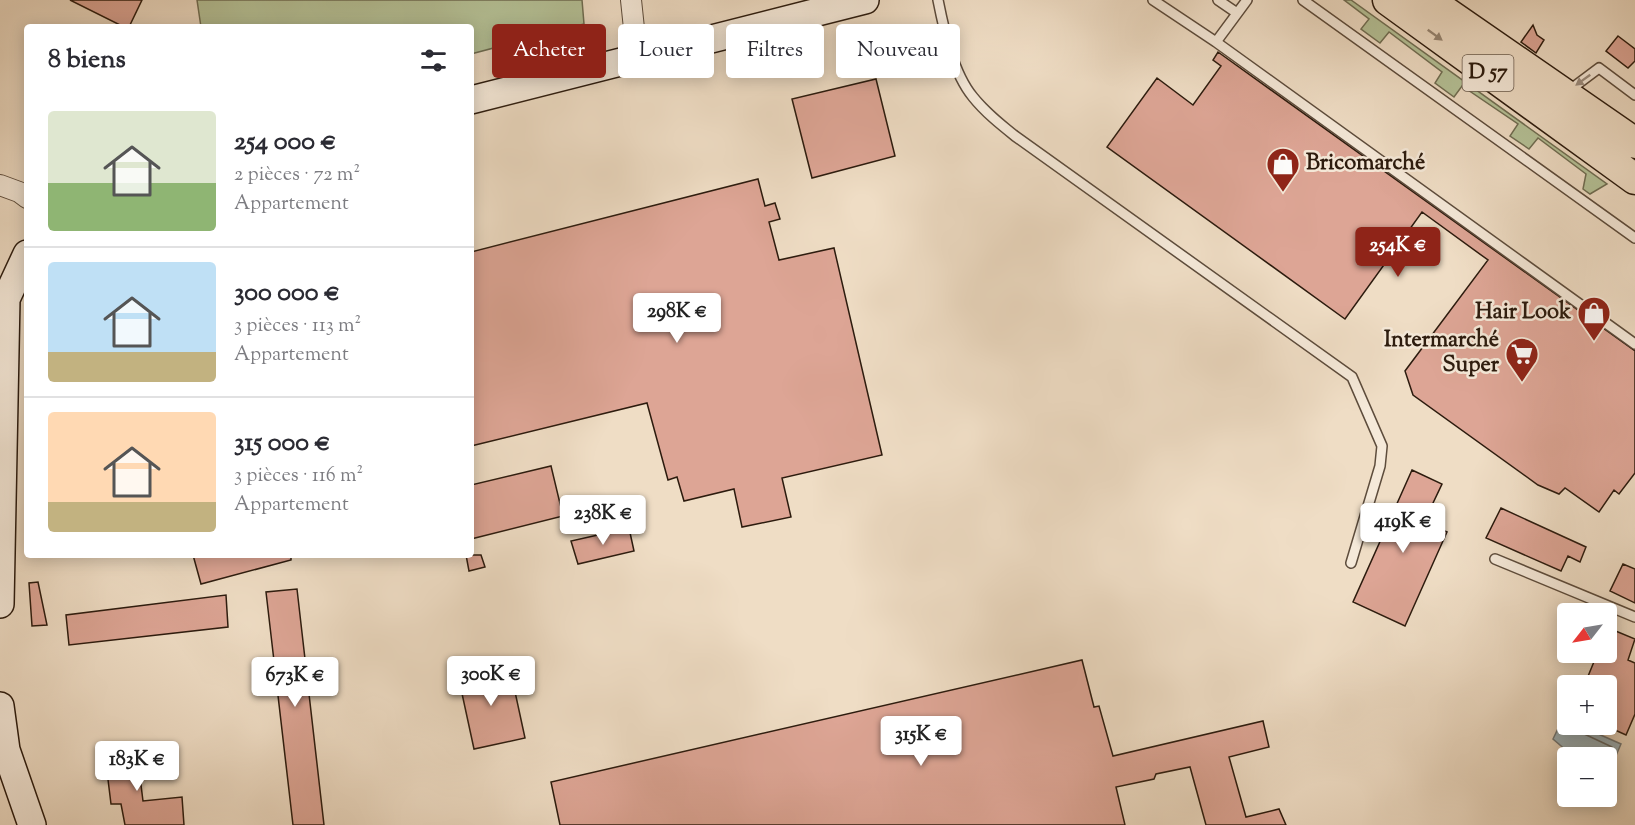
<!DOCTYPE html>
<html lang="fr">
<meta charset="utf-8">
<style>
:root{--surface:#fff;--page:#f2f2f3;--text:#2b2b33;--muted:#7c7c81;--line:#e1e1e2;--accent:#8f2418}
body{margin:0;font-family:"Sorts Mill Goudy",serif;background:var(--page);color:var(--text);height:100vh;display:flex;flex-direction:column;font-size:22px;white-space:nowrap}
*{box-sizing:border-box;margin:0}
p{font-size:20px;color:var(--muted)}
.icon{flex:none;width:33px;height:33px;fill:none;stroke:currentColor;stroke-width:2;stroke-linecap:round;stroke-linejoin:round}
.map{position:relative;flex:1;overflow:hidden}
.details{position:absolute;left:24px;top:24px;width:450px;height:534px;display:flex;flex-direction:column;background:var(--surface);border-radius:6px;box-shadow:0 3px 15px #0003}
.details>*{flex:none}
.hud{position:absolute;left:492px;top:24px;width:570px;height:54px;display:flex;gap:12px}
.needle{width:39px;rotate:239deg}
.tools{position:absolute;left:1557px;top:603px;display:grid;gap:12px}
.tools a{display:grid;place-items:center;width:60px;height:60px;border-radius:6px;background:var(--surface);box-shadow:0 3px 15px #0003;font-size:30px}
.price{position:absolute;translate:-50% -51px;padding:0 14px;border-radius:6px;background:#fff;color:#222;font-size:20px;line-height:39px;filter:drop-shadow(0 2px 3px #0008)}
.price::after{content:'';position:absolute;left:50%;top:36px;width:18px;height:14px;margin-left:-9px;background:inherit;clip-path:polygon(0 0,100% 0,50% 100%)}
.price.active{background:var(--accent);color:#fff}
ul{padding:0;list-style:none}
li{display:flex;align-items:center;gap:18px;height:150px;padding:0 24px}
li+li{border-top:2px solid var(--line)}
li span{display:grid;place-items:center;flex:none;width:168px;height:120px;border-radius:6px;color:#555}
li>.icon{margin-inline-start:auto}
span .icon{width:72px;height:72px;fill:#fffc;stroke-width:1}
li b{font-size:26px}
h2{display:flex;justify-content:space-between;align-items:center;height:72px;padding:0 24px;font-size:26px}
.pill{padding:0 21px;border-radius:6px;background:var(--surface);box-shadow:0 3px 15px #0003;font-size:21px;line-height:54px}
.pill.active{background:var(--accent);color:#fff}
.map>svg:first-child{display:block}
.green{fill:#b5c298;stroke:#706e53;stroke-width:1.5}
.water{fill:#a0b8c0;stroke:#727979;stroke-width:1.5}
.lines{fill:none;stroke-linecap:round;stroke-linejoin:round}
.shore{stroke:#666a67;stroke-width:1.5}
.building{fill:#dda595;stroke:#2c1b0e;stroke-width:1.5}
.lane-casing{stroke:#5d4c3c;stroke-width:12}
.street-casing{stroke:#5d4c3c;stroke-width:22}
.secondary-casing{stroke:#2c1b0e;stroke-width:30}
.primary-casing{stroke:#2c1b0e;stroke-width:33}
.lane{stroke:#f5e9d9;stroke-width:9}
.street{stroke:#f5e9d9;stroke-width:20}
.secondary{stroke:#f5e9d9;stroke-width:27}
.primary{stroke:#efddc5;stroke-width:30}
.oneway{fill:#978673}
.oneway2{fill:#9b8c7e}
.labels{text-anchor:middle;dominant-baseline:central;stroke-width:5;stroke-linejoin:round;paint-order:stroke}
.shield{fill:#f5e9d9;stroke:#68594b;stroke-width:1.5}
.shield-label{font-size:21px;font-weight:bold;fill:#2c1b0e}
.poi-label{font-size:22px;font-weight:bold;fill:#2c1b0e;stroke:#f5e9d9;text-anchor:end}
</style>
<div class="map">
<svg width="1635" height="825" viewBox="0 0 1635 825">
<rect width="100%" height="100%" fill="#efddc5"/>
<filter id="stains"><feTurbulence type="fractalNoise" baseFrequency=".00333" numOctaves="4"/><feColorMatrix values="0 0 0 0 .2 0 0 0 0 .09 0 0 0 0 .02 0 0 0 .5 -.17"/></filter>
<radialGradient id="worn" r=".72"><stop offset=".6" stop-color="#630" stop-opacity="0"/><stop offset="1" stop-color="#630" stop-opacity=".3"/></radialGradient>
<!-- green -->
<path class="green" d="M197,0H582L584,24L471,54V27H201Z
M1344,0H1351L1607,184L1590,194L1583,189L1586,174L1538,138L1529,149L1510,136L1518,124L1462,86L1454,97L1435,83L1442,72L1389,32L1380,43L1361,29L1369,19Z"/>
<!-- water -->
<path class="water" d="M1563,718L1567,720L1568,724L1578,725L1621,744L1608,774H1607L1606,758L1574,757L1553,739Z"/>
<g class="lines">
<!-- shore -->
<path class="shore" d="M1577,724L1580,732L1612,747L1606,763"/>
</g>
<!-- building -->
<path class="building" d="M70,0H142L129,27H124Z
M1533,25L1537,35L1544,40L1536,53L1521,42Z
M1618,36L1635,49V61L1628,68L1606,51Z
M1218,52L1635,351V473L1619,494L1614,490L1599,512L1565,488L1559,494L1538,485L1413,395L1405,371L1488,260L1422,212L1345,319L1107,147L1157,78L1193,105L1221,66L1213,60Z
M876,79L895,156L812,178L792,99Z
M758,179L765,206L775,203L780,219L769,222L779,260L834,248L882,455L782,478L791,517L742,527L734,489L684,501L677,477L668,480L647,403L471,446V252Z
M551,466L563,516L471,539V485Z
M1412,470L1442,484L1424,522L1447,532L1405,626L1353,602Z
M1501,508L1586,547L1580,562L1568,556L1561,571L1486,538Z
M629,528L634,551L578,564L571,541Z
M193,555H291V560L201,584Z
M466,555H481L485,567L469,571Z
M1623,564L1635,569V603L1610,591Z
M38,582L47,625L32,626L29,583Z
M297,589L324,825H293L266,592Z
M226,595L228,627L69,645L66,615Z
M1606,627L1635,639L1628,660L1635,663V714L1626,735L1606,726V686H1584L1598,652H1606Z
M1082,660L1094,707L1099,706L1113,756L1263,721L1269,747L1229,757L1246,817L1279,809L1286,825H1206L1190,767L1156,774L1154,779L1116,787L1125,825H560L551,782Z
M509,664L525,738L474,749L458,675Z
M136,745L143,801L182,797L184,825H125L121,804H111L104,747Z"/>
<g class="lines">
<!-- lane casing -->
<g class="lane-casing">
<path id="lane" d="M938,0C944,30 953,73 973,97C985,112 1000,124 1015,136L1352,377L1382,446L1380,466L1351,563
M1153,0L1216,42L1247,0
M1218,0L1237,13
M1303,0L1635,238
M1216,42L1635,344
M1567,92L1599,68L1635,95
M1495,559L1635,617"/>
</g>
<!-- street casing -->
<g class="street-casing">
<path id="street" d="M631,0L637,57
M0,185L19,192L27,198"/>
</g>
<!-- secondary casing -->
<g class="secondary-casing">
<path id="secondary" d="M471,100L865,0
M0,604L6,299L27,254
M0,706L6,750L32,825"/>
</g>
<!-- primary casing -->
<g class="primary-casing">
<path id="primary" d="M1388,0L1635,179
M1428,0L1635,143"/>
</g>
<!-- lane -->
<use href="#lane" class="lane"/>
<!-- street -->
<use href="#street" class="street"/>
<!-- secondary -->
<use href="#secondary" class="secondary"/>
<!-- primary -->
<use href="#primary" class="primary"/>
</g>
<!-- one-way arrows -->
<defs><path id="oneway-solid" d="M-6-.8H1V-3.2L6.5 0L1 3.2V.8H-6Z" transform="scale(1.5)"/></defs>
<use class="oneway" href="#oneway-solid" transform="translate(1435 35) rotate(36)"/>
<use class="oneway2" href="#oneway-solid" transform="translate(1583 80) rotate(144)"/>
<!-- icons -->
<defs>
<g id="shop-pin" transform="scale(1.725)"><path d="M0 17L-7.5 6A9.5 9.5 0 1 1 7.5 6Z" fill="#8f2418" stroke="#f5e9d9"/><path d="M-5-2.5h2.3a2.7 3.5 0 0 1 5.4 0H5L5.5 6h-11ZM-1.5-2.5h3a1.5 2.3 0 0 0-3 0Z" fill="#fff"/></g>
<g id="supermarket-pin" transform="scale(1.725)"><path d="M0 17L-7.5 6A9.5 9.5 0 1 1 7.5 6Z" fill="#8f2418" stroke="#f5e9d9"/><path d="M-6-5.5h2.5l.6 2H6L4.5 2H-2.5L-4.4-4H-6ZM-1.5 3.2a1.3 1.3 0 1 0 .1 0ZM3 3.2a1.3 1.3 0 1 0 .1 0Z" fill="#fff"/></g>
</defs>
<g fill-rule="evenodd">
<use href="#shop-pin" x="1283" y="164"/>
<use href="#shop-pin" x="1594" y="313"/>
<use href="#supermarket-pin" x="1522" y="354"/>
</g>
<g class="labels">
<!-- shield labels -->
<rect class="shield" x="1462.5" y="55" width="51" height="36" rx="4.5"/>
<g class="shield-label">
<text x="1488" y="73">D 57</text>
</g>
<!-- poi labels -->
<g class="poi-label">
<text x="1306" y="164" text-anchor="start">Bricomarché</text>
<text x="1571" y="313">Hair Look</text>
<text x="1499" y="341">Intermarché<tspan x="1499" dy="25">Super</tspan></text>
</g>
</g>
<rect width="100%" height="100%" filter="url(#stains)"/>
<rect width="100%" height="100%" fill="url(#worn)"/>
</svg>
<div class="tools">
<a><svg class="needle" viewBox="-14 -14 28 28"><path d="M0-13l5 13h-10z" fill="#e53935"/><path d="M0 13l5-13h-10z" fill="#7c7c81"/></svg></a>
<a>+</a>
<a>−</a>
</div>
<b class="price active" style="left:1398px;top:278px">254K €</b>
<b class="price" style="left:677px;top:344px">298K €</b>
<b class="price" style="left:603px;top:546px">238K €</b>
<b class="price" style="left:1403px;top:554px">419K €</b>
<b class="price" style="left:491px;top:707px">300K €</b>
<b class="price" style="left:295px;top:708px">673K €</b>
<b class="price" style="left:921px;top:767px">315K €</b>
<b class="price" style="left:137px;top:792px">183K €</b>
<div class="hud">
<a class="pill active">Acheter</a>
<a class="pill">Louer</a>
<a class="pill">Filtres</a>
<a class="pill">Nouveau</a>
</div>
<section class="details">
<h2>8 biens<svg class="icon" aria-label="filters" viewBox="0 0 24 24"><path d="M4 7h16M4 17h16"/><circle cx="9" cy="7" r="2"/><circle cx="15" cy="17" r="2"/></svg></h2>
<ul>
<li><span style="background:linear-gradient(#dfe7d0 60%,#8fb573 0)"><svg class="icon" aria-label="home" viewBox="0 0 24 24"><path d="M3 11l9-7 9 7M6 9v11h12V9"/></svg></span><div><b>254 000 €</b><p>2 pièces · 72 m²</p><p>Appartement</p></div></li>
<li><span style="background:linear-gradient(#bfe0f5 75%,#c2b280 0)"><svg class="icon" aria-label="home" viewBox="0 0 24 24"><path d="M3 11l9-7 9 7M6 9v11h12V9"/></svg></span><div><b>300 000 €</b><p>3 pièces · 113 m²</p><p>Appartement</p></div></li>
<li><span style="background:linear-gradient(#ffd9b3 75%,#c2b280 0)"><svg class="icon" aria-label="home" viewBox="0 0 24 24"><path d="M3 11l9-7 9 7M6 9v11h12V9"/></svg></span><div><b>315 000 €</b><p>3 pièces · 116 m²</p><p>Appartement</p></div></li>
</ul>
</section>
</div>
